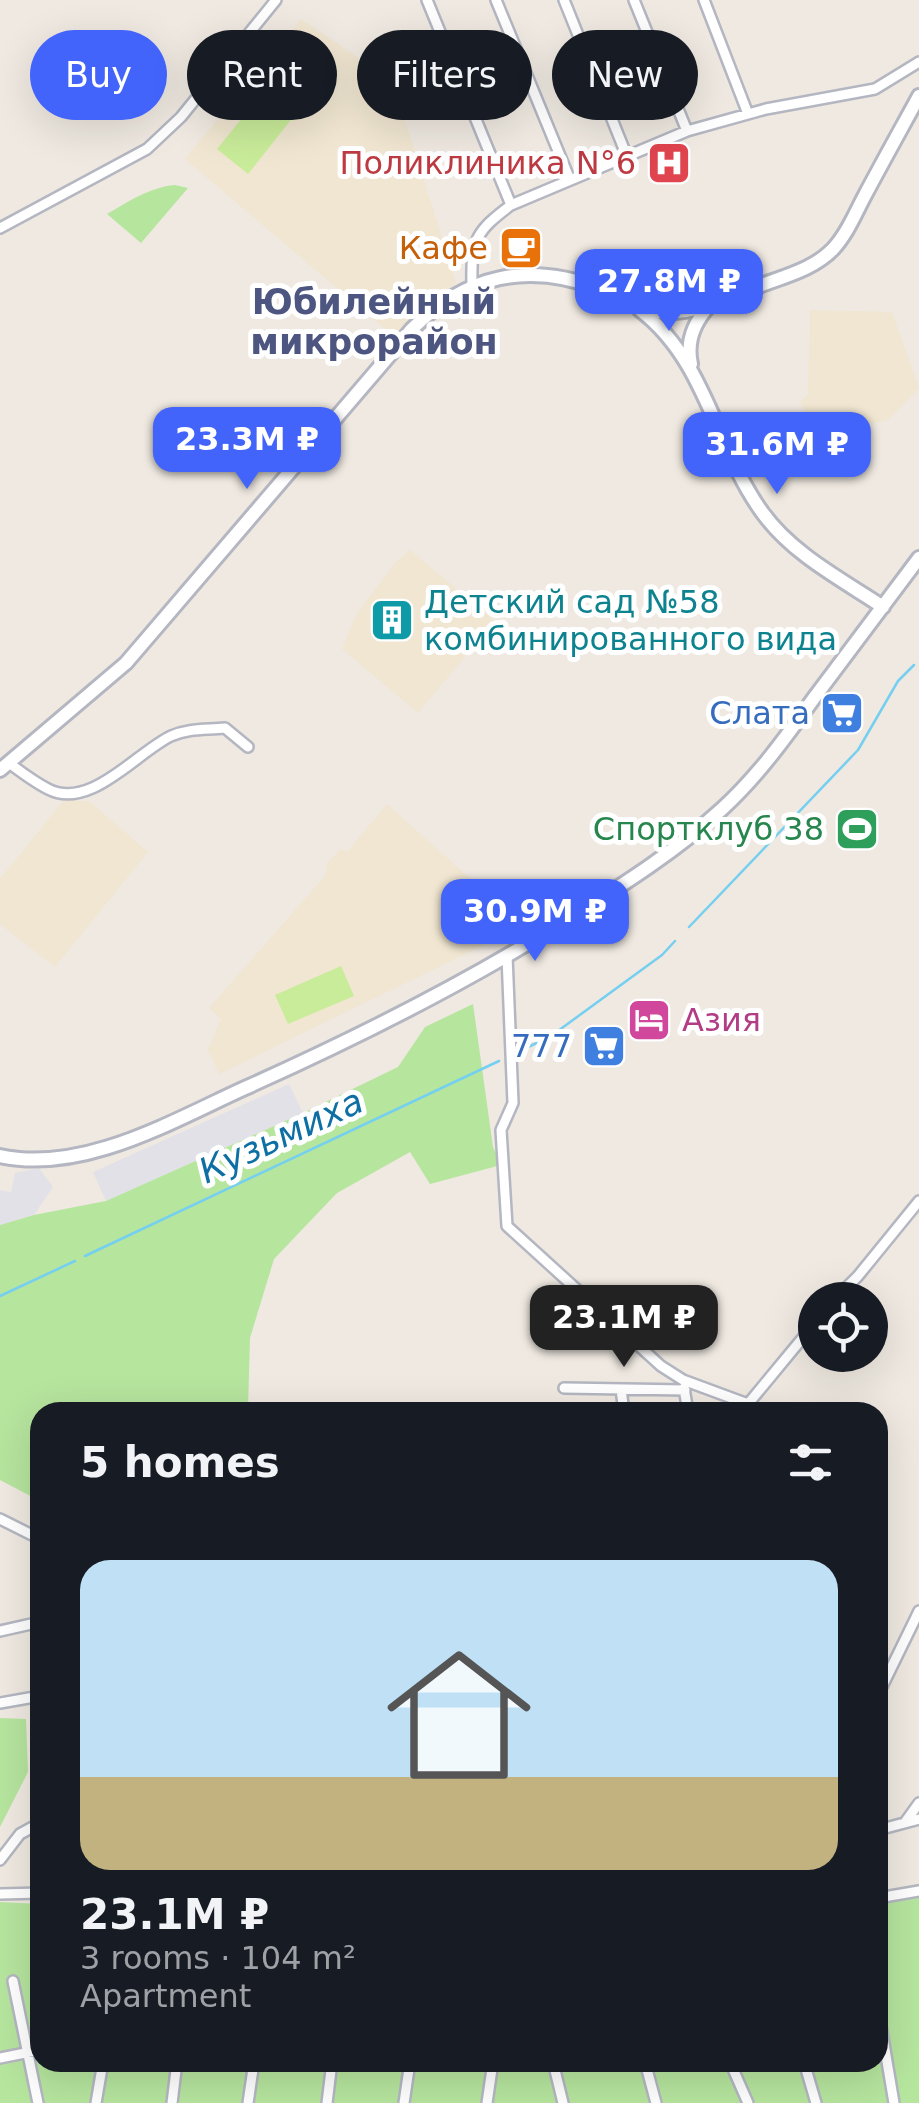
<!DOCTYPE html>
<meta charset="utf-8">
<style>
:root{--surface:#171b24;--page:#242831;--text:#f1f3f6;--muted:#9ea1a6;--line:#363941;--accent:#4264fb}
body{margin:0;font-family:"DejaVu Sans",sans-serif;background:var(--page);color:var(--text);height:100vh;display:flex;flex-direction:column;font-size:38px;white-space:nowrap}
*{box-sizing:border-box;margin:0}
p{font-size:32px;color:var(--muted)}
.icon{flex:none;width:55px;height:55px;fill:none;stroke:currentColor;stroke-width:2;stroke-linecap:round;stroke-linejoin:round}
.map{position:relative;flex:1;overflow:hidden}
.side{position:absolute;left:30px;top:1402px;width:858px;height:670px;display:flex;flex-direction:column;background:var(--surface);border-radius:30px;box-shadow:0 10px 40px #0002}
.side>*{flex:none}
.banner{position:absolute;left:30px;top:30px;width:860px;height:90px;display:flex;gap:20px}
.controls{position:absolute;left:798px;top:1282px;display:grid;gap:20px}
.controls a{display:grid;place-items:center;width:90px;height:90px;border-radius:50%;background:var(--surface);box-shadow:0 10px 40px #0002;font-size:50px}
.price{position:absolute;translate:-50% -85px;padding:0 22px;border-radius:20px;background:var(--accent);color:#fff;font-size:32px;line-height:65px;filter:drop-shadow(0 2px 5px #0008)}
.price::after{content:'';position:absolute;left:50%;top:60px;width:30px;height:22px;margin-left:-15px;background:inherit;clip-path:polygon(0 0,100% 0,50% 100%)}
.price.selected{background:#222;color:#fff}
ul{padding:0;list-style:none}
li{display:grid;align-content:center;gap:20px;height:530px;padding:0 50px}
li+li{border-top:2px solid var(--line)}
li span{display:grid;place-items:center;height:310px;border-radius:30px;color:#555}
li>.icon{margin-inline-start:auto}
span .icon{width:180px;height:180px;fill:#fffc;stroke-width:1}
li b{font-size:42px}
h2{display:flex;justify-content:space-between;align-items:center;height:120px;padding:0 50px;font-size:42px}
.pill{padding:0 35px;border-radius:45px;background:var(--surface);box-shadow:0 10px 40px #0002;font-size:35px;line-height:90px}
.pill.selected{background:var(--accent);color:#fff}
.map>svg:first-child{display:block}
.industrial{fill:#e3e1e8}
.education{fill:#f0e6d1}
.green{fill:#b6e59e}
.pitch{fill:#c9ec9a}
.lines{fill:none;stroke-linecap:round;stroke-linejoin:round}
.stream{stroke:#75cff0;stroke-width:2.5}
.street-casing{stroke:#b4b7c1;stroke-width:14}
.secondary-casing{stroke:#b4b7c1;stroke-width:18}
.street{stroke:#fff;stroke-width:9}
.secondary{stroke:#fff;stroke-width:12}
.labels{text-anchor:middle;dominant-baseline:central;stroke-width:10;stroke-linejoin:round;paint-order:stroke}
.health-label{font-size:32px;fill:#be3a42;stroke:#fff;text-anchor:end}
.food-label{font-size:32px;fill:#c56008;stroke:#fff;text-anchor:end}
.culture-label{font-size:32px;fill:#0d838f;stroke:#fff;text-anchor:start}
.shop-label{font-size:32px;fill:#366cbe;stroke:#fff;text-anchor:end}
.leisure-label{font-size:32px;fill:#27864d;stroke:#fff;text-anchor:end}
.hotel-label{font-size:32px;fill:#b23c85;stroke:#fff;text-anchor:start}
.neighbourhood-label{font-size:35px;font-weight:bold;fill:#4d5680;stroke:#fff}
.water-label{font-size:35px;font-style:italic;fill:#0d6fa3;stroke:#fff}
</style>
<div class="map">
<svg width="919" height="2103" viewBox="0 0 919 2103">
<rect width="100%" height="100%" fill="#efe9e1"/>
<!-- industrial -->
<path class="industrial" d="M289,1084L303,1113L106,1201L93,1172Z
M39,1168L53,1187L34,1215L0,1225V1190L11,1192L15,1173Z"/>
<!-- education -->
<path class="education" d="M301,19L360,59L398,97L456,283L427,304L398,340L185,159Z
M810,310L892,312L919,388L888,420L817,436L800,402L808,394Z
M410,550L495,621L418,713L342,649L357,613L396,562Z
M64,800L89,801L148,852L55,967L0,924V879Z
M387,804L523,926L219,1074L208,1050L221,1019L209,1008L325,876L327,864L340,849L347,852Z"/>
<!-- green -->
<path class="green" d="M175,185L188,188L141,243L107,214C128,202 150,187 175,185Z
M473,1004L493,1147L501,1165L430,1184L410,1152L337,1193L274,1259L250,1338L248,1409L250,1412H40V1501L0,1480V1225L34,1215L106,1201L303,1113L398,1067L425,1027Z
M0,1718L26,1719L28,1772L0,1827Z
M919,1884V2103H0V1902L40,1904V2062H878V1892Z"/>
<!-- pitch -->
<path class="pitch" d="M268,86L298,111L248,174L217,149Z
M341,966L354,996L288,1024L275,995Z"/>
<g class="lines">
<!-- stream -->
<path class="stream" d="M689,927L858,750L898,681L914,665
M522,1050L551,1036L662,955L675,941
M85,1256L499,1061
M0,1296L75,1261"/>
<!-- street casing -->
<g class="street-casing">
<path id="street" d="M427,0L511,205
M496,0L570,180
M564,0L626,154
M634,0L687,131
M704,0L748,114
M0,228L147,149L181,117L276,0
M472,284C471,240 476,231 511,205L687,131L766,109L875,89L919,62
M9,763C21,772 34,782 48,789C90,811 137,752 171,736C189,728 206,730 225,728L248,747
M507,956L513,1103L501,1130L507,1226L661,1366L683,1380L748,1404
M834,1300L858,1276L919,1201
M564,1388L685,1390
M684,1388L688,1412
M621,1389L624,1412
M746,1412L748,1404L815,1323
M0,1519L40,1539
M0,1631L40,1622
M878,1695L919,1611
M0,1703L40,1696
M906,1821L919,1803
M878,1830L919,1819
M0,1860L20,1834L40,1823
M0,1894L40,1893
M878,1898L919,1891
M13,1981L38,2103
M878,2008L894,2103
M0,2058L40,2050
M553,2062L563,2103
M645,2062L656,2103
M730,2062L748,2103
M804,2062L816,2103
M96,2103L103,2062
M172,2103L177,2062
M248,2103L254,2062
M327,2103L332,2062
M404,2103L410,2062
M487,2103L493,2062"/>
</g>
<!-- secondary casing -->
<g class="secondary-casing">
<path id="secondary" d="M640,310C707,361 715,447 762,512C792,554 841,579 883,607
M691,364C686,342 694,322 710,305
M0,770L126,663L412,329C467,275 527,261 601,289C622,297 640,311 664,312C698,314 729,297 759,286C785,276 814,269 833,249C847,234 855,214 864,197C882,163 901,129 919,96
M0,1156C83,1174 172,1121 245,1088C359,1037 469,982 574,915C626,883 677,850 722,809C758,776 786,737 814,698C849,652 884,605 919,558"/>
</g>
<!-- street -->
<use href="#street" class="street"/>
<!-- secondary -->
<use href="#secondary" class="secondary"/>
</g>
<!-- icons -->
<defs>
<g id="hospital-square" transform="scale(2.25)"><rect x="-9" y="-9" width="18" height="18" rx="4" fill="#e0444e" stroke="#fff"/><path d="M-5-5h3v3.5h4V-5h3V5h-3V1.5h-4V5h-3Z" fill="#fff"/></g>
<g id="cafe-square" transform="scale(2.25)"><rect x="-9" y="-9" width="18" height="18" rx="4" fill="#e8710a" stroke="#fff"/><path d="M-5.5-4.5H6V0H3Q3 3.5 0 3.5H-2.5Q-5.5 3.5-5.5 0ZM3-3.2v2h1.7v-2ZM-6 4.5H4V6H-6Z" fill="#fff"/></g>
<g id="building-square" transform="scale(2.25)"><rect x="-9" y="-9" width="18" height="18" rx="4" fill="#0f9aa8" stroke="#fff"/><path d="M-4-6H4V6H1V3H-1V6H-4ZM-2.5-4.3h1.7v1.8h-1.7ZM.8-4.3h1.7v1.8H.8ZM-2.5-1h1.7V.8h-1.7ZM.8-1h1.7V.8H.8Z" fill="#fff"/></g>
<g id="supermarket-square" transform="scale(2.25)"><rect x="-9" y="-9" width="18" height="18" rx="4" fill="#3f7fe0" stroke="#fff"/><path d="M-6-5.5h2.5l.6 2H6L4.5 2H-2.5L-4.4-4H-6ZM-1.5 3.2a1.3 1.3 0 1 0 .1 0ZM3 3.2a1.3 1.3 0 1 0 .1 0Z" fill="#fff"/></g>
<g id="stadium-square" transform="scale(2.25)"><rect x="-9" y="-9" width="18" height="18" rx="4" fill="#2e9e5b" stroke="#fff"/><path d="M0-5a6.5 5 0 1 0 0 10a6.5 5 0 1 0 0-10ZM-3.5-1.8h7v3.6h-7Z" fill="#fff"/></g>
<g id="hotel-square" transform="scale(2.25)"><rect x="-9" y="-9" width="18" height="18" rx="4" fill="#d1479c" stroke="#fff"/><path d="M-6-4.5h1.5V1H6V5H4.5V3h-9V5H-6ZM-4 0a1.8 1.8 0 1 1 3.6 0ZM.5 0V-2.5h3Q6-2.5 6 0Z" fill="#fff"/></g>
</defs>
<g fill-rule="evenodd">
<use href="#hospital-square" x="669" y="163"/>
<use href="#cafe-square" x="521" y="248"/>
<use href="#building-square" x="392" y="620"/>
<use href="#supermarket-square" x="842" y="713"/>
<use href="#stadium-square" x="857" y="829"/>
<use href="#hotel-square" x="649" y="1020"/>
<use href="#supermarket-square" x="604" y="1046"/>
</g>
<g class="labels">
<!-- health labels -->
<g class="health-label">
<text x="636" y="163">Поликлиника N°6</text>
</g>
<!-- food labels -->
<g class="food-label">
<text x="488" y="248">Кафе</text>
</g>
<!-- culture labels -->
<g class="culture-label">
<text x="424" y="602">Детский сад №58<tspan x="424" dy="37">комбинированного вида</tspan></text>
</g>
<!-- shop labels -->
<g class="shop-label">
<text x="810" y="713">Слата</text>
<text x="572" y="1046">777</text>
</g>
<!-- leisure labels -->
<g class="leisure-label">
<text x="824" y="829">Спортклуб 38</text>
</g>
<!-- hotel labels -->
<g class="hotel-label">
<text x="682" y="1020">Азия</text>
</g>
<!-- neighbourhood labels -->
<g class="neighbourhood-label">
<text x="374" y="302">Юбилейный<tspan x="374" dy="40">микрорайон</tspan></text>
</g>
<!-- water labels -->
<g class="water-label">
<text transform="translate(281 1136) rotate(-25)">Кузьмиха</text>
</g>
</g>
</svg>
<div class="controls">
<a><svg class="icon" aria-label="locate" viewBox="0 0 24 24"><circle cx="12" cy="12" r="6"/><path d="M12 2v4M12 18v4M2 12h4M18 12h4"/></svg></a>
</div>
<b class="price" style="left:669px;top:334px">27.8M ₽</b>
<b class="price" style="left:247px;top:492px">23.3M ₽</b>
<b class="price" style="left:777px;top:497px">31.6M ₽</b>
<b class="price" style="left:535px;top:964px">30.9M ₽</b>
<b class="price selected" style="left:624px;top:1370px">23.1M ₽</b>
<div class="banner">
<a class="pill selected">Buy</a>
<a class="pill">Rent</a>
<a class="pill">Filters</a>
<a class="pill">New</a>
</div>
<section class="side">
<h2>5 homes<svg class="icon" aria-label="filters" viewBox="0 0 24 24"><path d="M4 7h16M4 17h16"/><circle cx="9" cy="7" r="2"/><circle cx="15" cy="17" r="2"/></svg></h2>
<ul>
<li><span style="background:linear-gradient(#bfe0f5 70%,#c2b280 0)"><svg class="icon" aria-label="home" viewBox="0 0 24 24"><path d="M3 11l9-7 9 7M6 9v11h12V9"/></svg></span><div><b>23.1M ₽</b><p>3 rooms · 104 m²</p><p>Apartment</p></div></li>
</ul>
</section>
</div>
